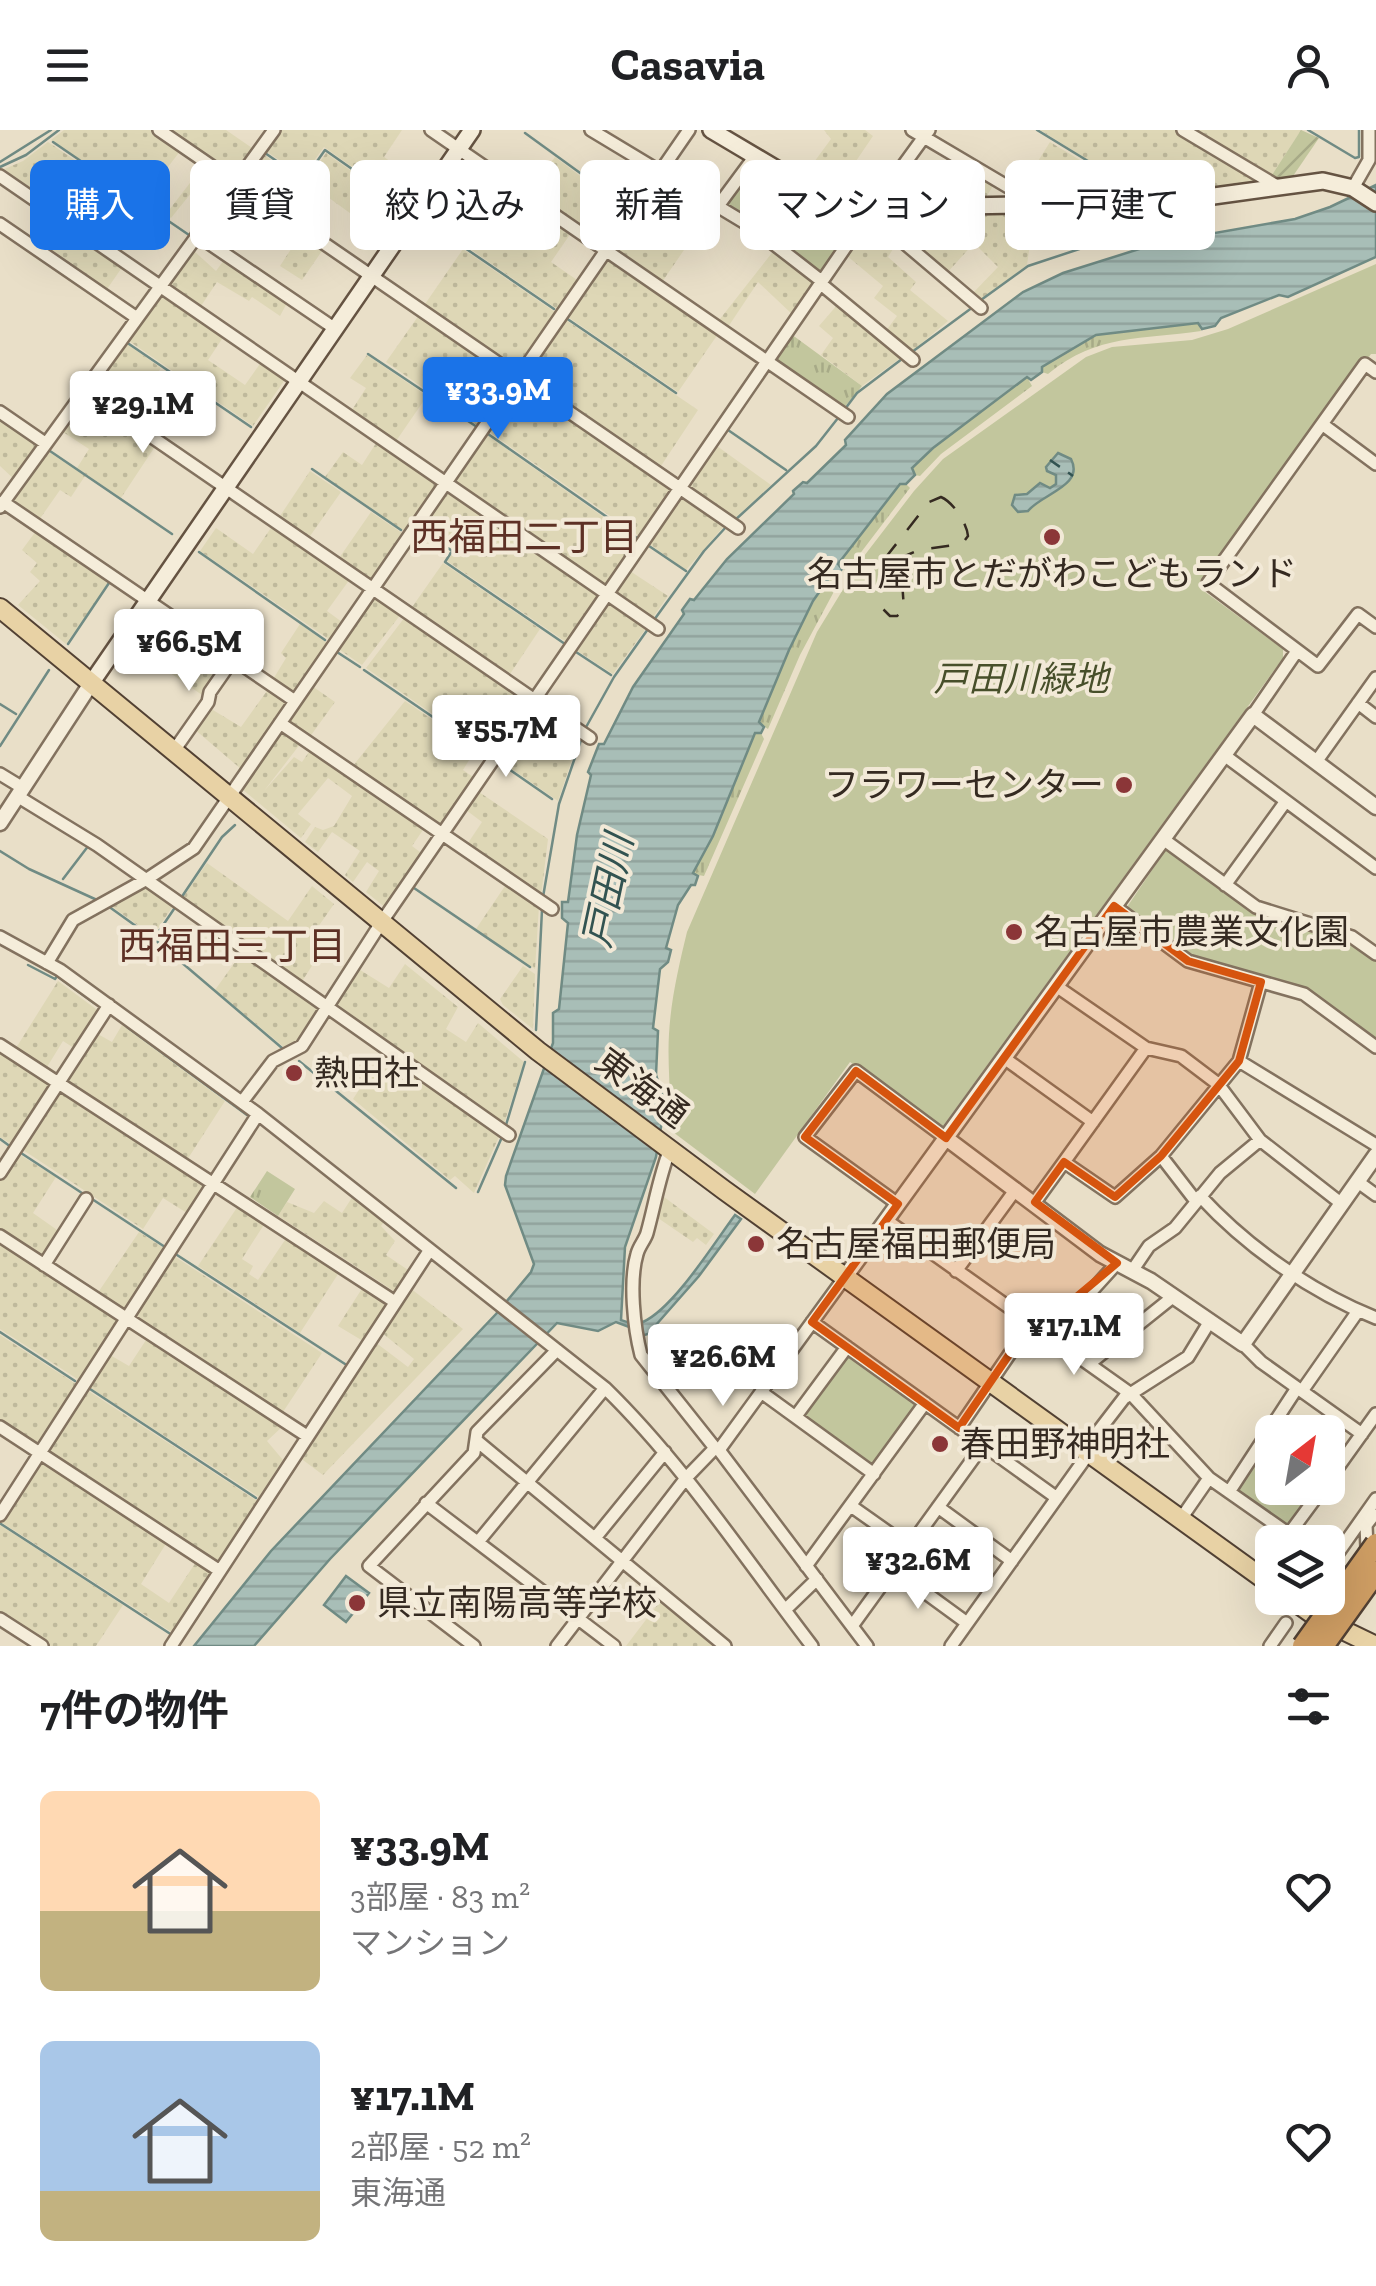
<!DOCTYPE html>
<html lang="ja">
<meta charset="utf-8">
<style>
:root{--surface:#fff;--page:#f6f6f6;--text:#202124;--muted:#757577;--accent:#1a73e8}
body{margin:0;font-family:"Zilla Slab","Noto Sans JP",serif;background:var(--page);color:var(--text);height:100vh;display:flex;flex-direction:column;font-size:38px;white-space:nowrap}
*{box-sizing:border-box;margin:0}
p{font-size:32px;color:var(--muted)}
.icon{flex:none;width:55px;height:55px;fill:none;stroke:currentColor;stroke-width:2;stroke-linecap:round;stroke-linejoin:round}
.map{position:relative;height:1516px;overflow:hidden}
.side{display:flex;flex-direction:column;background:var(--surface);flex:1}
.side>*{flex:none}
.guide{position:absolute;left:30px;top:30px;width:1318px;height:90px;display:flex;gap:20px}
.needle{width:65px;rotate:31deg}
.fabs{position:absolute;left:1255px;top:1285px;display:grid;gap:20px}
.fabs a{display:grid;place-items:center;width:90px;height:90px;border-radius:15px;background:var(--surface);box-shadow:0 10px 40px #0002;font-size:50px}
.price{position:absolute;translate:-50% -85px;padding:0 22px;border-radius:10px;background:#fff;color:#222;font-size:32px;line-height:65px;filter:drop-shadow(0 2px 5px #0008)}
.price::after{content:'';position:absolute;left:50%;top:60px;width:30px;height:22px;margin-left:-15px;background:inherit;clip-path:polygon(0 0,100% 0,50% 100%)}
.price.current{background:var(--accent);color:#fff}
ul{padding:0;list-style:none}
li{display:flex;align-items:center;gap:30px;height:250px;padding:0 40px}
li span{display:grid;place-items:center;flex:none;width:280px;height:200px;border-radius:15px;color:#555}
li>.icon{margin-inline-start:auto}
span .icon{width:120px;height:120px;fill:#fffc;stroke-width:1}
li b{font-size:42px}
h2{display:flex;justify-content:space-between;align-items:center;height:120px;padding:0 40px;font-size:42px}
.chip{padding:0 35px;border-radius:15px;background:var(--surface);box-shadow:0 10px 40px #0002;font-size:35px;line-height:90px}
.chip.current{background:var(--accent);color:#fff}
header{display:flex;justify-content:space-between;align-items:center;height:130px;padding:0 40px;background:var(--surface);font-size:45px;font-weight:700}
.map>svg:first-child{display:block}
.farmland{fill:url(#farmland-dots)}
.grass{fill:url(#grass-tufts)}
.park{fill:#c2c69d}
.garden{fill:url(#garden-furrows)}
.water{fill:url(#water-rules);stroke:#708b84;stroke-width:2.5}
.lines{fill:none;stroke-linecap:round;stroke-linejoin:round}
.stream{stroke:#708b84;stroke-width:2.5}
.ferry{stroke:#325351;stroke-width:2.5;stroke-dasharray:12 10;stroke-linecap:butt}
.minor-casing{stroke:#83725f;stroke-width:16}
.tertiary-casing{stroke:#83725f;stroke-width:19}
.secondary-casing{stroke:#655342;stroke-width:20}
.primary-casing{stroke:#524133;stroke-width:22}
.minor{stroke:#f5edda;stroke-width:11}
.tertiary{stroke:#f5edda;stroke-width:14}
.secondary{stroke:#f5edda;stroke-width:15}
.primary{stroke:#e8d2a5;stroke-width:18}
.rail{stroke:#352a21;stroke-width:2.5;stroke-dasharray:18 18;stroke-linecap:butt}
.motorway-bridge-casing{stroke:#524133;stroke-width:25;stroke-linecap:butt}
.motorway-bridge{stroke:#ce9d63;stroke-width:20}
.marked{fill:#d6540e;fill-opacity:0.2;stroke:#d6540e;stroke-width:8;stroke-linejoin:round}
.poi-dot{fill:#8b3638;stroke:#f2e9d7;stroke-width:4}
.labels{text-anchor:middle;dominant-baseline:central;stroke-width:8;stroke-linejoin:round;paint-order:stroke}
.poi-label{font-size:35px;fill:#352a21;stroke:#f2e9d7;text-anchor:start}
.park-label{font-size:35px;font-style:italic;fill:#474f2a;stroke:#f2e9d7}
.street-label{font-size:35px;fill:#352a21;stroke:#f2e9d7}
.neighbourhood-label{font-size:38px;fill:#5d3025;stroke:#f2e9d7}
.water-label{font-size:38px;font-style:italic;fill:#325351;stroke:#f2e9d7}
</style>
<header><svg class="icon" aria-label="menu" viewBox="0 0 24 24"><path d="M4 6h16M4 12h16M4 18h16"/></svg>Casavia<svg class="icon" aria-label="person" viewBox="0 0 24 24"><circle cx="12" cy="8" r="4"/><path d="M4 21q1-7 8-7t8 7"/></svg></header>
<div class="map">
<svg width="1376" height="1516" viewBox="0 0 1376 1516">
<defs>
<pattern id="farmland-dots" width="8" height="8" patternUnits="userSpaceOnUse" patternTransform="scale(2.5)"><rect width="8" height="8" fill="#ded7b6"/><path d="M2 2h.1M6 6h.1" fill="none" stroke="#bfb99c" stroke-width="1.8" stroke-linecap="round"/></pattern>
<pattern id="grass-tufts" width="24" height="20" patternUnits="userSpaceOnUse" patternTransform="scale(2.5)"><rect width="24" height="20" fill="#c2c69d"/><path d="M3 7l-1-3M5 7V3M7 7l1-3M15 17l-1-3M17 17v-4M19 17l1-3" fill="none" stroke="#a7aa87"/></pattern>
<pattern id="garden-furrows" width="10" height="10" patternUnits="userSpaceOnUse" patternTransform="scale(2.5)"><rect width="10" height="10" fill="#c2c69d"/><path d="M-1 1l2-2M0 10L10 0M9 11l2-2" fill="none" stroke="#a7aa87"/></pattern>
<pattern id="water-rules" width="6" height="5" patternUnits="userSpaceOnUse" patternTransform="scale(2.5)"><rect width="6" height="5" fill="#a8beb7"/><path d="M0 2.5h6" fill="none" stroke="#91a39d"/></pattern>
</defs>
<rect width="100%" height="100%" fill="#e9dfc8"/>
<!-- farmland -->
<path class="farmland" d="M64,0H152L181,20L142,71L51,10Z
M166,0H226L255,20L235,48Z
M281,0H402L384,27L421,52L405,74L324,17L303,46L266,21Z
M824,0H865L873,6L833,65L790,43L794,37L806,43L831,9Z
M1040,0H1177L1263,51L1261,55L1148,67Z
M1191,0H1301L1270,48Z
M48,12L125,64L118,75L135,89L109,117L0,41L23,31Z
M1050,12L1140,66L1037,70L1020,60Z
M326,23L403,78L383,107L325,65L302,94L242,54L264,25L305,53Z
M555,27L627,81L604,114L528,64Z
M949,28L994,54L984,71L918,74Z
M203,36L230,55L213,77L192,62L171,88L166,84Z
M479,40L571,103L551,132L577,150L557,179L428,90L458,45L470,53Z
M238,59L324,118L302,150L280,136L293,116L255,90L249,96L224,78Z
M647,67L667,81L656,99L684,120L660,155L612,121Z
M1035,79L1027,135L980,170L972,164L998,137L974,113L947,143L898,103L913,82Z
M59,93L123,136L105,162L42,118Z
M866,96L872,101L879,96L898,111L888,127L916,152L910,160L948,191L910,223L885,202L897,186L874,168L883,156L846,125Z
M463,119L555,182L513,241L423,177Z
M775,119L817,151L793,185L758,152L726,200L716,194Z
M194,121L216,141L224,130L287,173L280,186L252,167L249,171L217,152L199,179L167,157Z
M607,127L718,204L678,262L565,185Z
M163,164L224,206L208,230L245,255L262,231L286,248L253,296L129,211Z
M838,174L902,227L862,256L821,225L833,208L819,196Z
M419,185L510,247L477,295L386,232Z
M563,188L698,280L659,339L524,248Z
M127,214L161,238L128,285L92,260Z
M367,225L427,266L394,314L350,283L366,258L350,248Z
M519,253L673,359L642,408L486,300Z
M89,267L156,315L121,368L77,338L89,319L63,302Z
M0,290L39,316L15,350L0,336Z
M484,303L639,412L607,458L453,354L452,350Z
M378,310L437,352L404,401L325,347L343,322L362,335Z
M717,316L771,355L733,390L688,360Z
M49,322L85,346L71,367L60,360L39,390L12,373Z
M310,341L341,362L308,409L278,389Z
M445,360L600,465L569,514L447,431L455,420L421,396Z
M683,366L725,395L686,440L649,414Z
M371,382L402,403L369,452L337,431Z
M273,395L350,449L327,481L342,492L330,510L200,421L216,398L253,424Z
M36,401L110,451L66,514L18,475L40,451L30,442L37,433L22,420Z
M443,433L540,499L508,547L410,480Z
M630,441L668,466L651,490L615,465Z
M374,465L401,484L362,535L337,518Z
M613,473L647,497L613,544L576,520L607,474Z
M405,487L528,571L492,625L366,538Z
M300,494L327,513L291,565L272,551L286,528L281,523Z
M186,503L228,532L205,567L163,538Z
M312,556L335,572L309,608L287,591Z
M269,558L287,571L241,639L193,598L208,577L241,597Z
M405,571L476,619L463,640L476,649L443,699L352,637Z
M537,578L580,606L558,671L500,631Z
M280,600L301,613L264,661L294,627L302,632L311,619L425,697L412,716L424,725L386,778L366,762L379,741L367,732L353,752L345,745L360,721L332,702L318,722L305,712L315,697L323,700L334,696L352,666L328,648L298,684L311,694L301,708L242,659Z
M479,662L548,709L541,766L466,716L482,692L466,680Z
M207,733L288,791L312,756L334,774L311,807L324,817L301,853L181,770Z
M142,753L175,773L153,806L107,773Z
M507,753L539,776L535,839L476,799Z
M243,821L322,878L292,916L285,918L215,860Z
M405,834L458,877L446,899L466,912L478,893L524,932L503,997L333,875L357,838L389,858Z
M523,836L535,844L533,899L503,875L500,869Z
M58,851L100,882L77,920L63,911L47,937L16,918Z
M122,895L225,971L187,1030L66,951L96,903L112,912Z
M0,917L53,956L14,1016L0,1007Z
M385,920L501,1002L474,1063L455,1046L450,1050L353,969Z
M58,959L203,1052L205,1055L187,1083L163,1068L143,1099L20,1018Z
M17,1023L56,1047L33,1083L60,1102L44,1128L0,1099V1049Z
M660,1064L714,1104L706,1115L697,1108L693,1112L655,1086Z
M353,1066L384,1092L381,1096L395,1111L386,1125L411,1142L397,1163L278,1086L287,1072L314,1083L324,1071L342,1083Z
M238,1076L265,1093L242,1129L253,1136L249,1144L258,1150L287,1107L340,1141L300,1203L198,1136Z
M139,1102L164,1118L123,1181L97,1164Z
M0,1112L114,1186L117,1192L79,1250L0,1199Z
M174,1126L322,1223L281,1285L134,1188Z
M363,1157L388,1173L363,1211L338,1196Z
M410,1158L463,1199L323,1345L299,1327L375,1212L408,1237L414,1229L381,1202Z
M0,1205L76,1254L36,1314L0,1291Z
M148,1207L283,1296L267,1311L283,1330L259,1367L89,1257L110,1225L129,1236Z
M87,1260L257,1371L217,1434L47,1324Z
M41,1331L167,1412L141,1454L169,1473L196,1432L212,1442L173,1503L1,1392Z
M0,1395L123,1475L96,1516H51L0,1483Z
M661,1470L718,1516H626Z"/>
<!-- grass -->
<path class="grass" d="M1198,193L1201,201C1142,210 1098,203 1048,244L1042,242V237L1096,205Z
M791,204L862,256L842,280L774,230Z
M1027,247L1032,256L941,324L920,346L915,345L912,339L933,318Z
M900,353L906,354L910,358L846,442L838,434Z
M829,448L838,454L800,525L768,599L759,593C780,543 798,492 829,448Z
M755,603H761L764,609L704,746L693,744L713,706Z
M267,1041L295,1059L278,1086L250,1067Z"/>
<!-- park -->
<path class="park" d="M744,45L782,74L797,55L864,83L820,146L724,77Z
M1376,134V224H1371L1201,459L1283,519V528L943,996H938L850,932L755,1064L669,999C672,967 667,937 669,904C671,869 679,835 687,802L817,502L861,430L914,361L943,329L1086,227L1112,217L1192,210L1228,199Z
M1169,720L1254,782L1353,812L1376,828V910L1308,860L1191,827L1125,780L1165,721Z
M850,1224L916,1273L917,1277L873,1334L869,1335L804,1286L845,1225Z
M1263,1322L1272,1327V1358H1314V1362L1290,1397H1286L1237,1363L1236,1359Z"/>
<!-- garden -->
<path class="garden" d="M1301,0L1319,8L1291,49L1278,52L1270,48Z"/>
<!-- water -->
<path class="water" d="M1376,55V127L1288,167L1279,165L1221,188L1215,196L1202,199L1198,193L1096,205L1042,237V242L1031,250L1027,247L933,318L912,338L915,345L906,354H900L838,434L842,439L834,449L829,448L813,471L789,520L759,592L764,597L761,603H755L713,706L693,743L698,746L695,755H691L678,775L666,818L671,820L668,832L660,839L653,898L658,901L656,945L665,973L656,1027L625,1117L621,1190C627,1192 635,1195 643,1192C674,1178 714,1113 735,1085L741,1089L699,1146L648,1204L641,1206L640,1201L616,1192L598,1201L557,1193L330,1429L254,1516H194L271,1421L496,1184L531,1142L534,1134L505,1055L506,1046L553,913V883L559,879L568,793L562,788V772H568L577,705L591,645L588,642L599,614H604L633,557L684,484L682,480L690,469L694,470L727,429L794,364L793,361L803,352L807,353L846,315L845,310L887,264L1023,162L1063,143L1155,114V110L1158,113L1295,89L1330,77Z
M1058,323L1071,329C1085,356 1041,364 1028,381L1018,382L1012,375L1015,365L1027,364L1040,353L1050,358L1056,354V345L1047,341L1046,337Z
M346,1446L369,1463L346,1492L324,1475Z"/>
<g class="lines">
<!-- stream -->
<path class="stream" d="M1037,0L1142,64
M1308,0L1355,28L1359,27V0
M525,3L627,77
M53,12L189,105
M265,23L304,50L325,20L402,74
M0,32L51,0
M0,37L26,25L59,0
M427,92L554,179
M981,170L1028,136L1152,95L1150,82
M566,188L676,263
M129,214L251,297
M912,222L973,177
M368,224L477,297
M516,240L529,222
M845,279L857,263L902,229
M728,300L786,340
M488,304L637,408
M469,310L510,249
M50,321L172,404
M312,339L401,400
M734,391L816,316L838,288
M422,398L452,421L445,432L565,514
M649,416L686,441
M199,422L325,510
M654,490L704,421L726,397
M68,514L111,450
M337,522L360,537
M576,522L611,545
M364,540L490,626
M0,574L16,584
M585,599L614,547L648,499
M0,616L49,540
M500,633L552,669
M0,721L29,739L97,770
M63,749L89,715
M414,758L530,837
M543,767L559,674L581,610
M181,768L222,707L235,695
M108,776L154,809L282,918
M155,807L176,776
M28,835L55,849L57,846L94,873
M127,897L247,985
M536,900L542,780
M299,931L456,1058
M506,995L525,932
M0,1009L11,1017
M21,1023L85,1065
M478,1062L502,1007
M92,1069L165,1117
M177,1125L345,1234
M0,1202L75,1251
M90,1259L256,1368
M1,1394L172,1505"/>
<!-- ferry -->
<path class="ferry" d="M1050,330L1073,346"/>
<!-- minor casing -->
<g class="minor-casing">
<path id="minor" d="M159,0L738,398
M431,0L848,287
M591,0L752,97L819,149L821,154L913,230
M912,0L1037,74
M1183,0L1277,56
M0,46L658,499
M1353,58L1369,30V0
M718,76L755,26
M869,83L981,178
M0,94L137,188
M197,105L334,198
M1376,242L1365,234L1208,453L1318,536L1358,484L1376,497
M85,261L590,608
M0,282L45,313
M1322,294L1376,334
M3,372L295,571
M0,377L274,0
M1358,573L1376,587
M1253,585L1297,521
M280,593L552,779
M173,622L208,572L210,562L233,529
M1224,625L1376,738
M1316,632L1376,548
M0,644L23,658
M17,666L97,715L509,1005
M1163,709L1256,777L1352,807L1376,824
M1225,755L1286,671
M1114,776L1188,831L1304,864L1376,917
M0,807L60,840L258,984L605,1258C684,1335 745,1429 812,1516
M47,833L73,790L147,749L194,718L689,0
M1056,856L1146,918L1181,926L1218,954L1260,1010L1342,1074
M0,915L395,1172
M1146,918L1064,1032L1115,1067L1161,1026L1239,931L1261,852
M1004,928L1093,992
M1239,931L1376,1015
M242,972L273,931L302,916L381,793L871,80L929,0
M670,1019C659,1047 655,1074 647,1103C645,1110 639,1116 637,1124C629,1151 634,1198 641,1225L715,1318
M1161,1026L1195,1070
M0,1043L109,875
M1358,1052L1376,1065
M1200,1066C1247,1117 1311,1162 1376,1188
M1035,1072L1064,1032
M898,1074L805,1007L856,941L946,1008
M886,1090L1131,1264L1209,1348L1289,1404L1323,1358
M0,1106L307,1306
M44,1135L86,1069
M956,1141L1016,1059
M1132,1141L1149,1116L1175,1098L1220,1043L1260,1010
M812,1192L1057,1368
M1243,1214L1261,1232L1362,1304
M1089,1234L1174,1166
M1302,1261L1358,1181
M761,1262L874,1344
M796,1286L847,1217
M0,1297L220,1441
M959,1298L1011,1222L1088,1165L1117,1133
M477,1311L725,1516
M719,1320L867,1516
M1084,1320L1124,1268L1188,1227L1210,1191
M1328,1351L1376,1284
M1229,1362L1297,1258
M426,1373L614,1516
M851,1376L909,1417
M938,1377L1012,1431
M0,1385L258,984
M1180,1390L1209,1348
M595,1408L665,1322
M478,1412L605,1258
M1367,1418L1366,1395L1374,1385
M806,1436L925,1273
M1328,1437L1376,1369
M893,1439L967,1493
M785,1480L817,1449
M0,1489L42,1516
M852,1496L983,1315
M171,1516L429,1121
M474,1516L369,1436L474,1323L477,1302L557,1220
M557,1516L686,1348L715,1318L719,1320L845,1147
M951,1516L1089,1323
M1270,1516L1286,1493"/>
</g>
<!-- tertiary casing -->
<g class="tertiary-casing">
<path id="tertiary" d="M0,693L90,555
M946,1008L1100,1124L1151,1151L1243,1214L1376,1025
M845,1147L1253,585L1376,677"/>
</g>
<!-- secondary casing -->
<g class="secondary-casing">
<path id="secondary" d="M711,0L792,48L854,78L1170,72L1323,51L1353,58L1376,73
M90,555L472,0"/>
</g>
<!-- primary casing -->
<g class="primary-casing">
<path id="primary" d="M0,478L538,921L724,1060L1272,1455
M1290,1468L1318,1488L1376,1516"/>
</g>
<!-- minor -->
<use href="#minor" class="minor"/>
<!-- tertiary -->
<use href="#tertiary" class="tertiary"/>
<!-- secondary -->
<use href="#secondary" class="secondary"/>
<!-- primary -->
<use href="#primary" class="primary"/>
<!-- rail -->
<path class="rail" d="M941,367C953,372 967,393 968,406L962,414L919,420L905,426L901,435L904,480L897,486H890L882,478L879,436L929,372Z"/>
<!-- motorway-bridge casing -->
<g class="motorway-bridge-casing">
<path id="motorway-bridge" d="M1303,1516L1376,1414
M1323,1516L1376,1442"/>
</g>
<!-- motorway-bridge -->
<use href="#motorway-bridge" class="motorway-bridge"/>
</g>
<!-- marked area -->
<path class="marked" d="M1114,776L1188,831L1261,852L1239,931L1161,1026L1115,1067L1064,1032L1035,1072L1117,1133L1011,1222L959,1298L812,1192L898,1074L805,1007L856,941L946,1008Z"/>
<!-- markers -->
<g class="poi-dot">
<circle cx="1052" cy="407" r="10"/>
<circle cx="1124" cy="655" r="10"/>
<circle cx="1014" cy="802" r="10"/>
<circle cx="294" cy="943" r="10"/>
<circle cx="756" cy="1114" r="10"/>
<circle cx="940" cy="1314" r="10"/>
<circle cx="357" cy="1473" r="10"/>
</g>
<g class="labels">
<!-- poi labels -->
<g class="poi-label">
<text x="1052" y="444" text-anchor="middle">名古屋市とだがわこどもランド</text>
<text x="1104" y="655" text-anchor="end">フラワーセンター</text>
<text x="1034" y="802">名古屋市農業文化園</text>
<text x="314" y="943">熱田社</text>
<text x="776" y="1114">名古屋福田郵便局</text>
<text x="960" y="1314">春田野神明社</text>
<text x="377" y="1473">県立南陽高等学校</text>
</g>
<!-- park labels -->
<g class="park-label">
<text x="1021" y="549">戸田川緑地</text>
</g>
<!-- street labels -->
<g class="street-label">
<text transform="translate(642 958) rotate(37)">東海通</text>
</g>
<!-- neighbourhood labels -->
<g class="neighbourhood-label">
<text x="524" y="407">西福田二丁目</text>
<text x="232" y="816">西福田三丁目</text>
</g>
<!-- water labels -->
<g class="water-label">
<text transform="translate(608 761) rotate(-78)">戸田川</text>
</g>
</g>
</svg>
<div class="fabs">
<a><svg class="needle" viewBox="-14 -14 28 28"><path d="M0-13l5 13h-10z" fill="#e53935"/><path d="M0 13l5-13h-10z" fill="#757577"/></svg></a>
<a><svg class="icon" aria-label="layers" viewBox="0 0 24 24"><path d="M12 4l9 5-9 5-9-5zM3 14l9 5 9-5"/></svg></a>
</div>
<b class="price current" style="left:498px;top:312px">¥33.9M</b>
<b class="price" style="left:143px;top:326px">¥29.1M</b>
<b class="price" style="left:189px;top:564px">¥66.5M</b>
<b class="price" style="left:506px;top:650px">¥55.7M</b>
<b class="price" style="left:1074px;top:1248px">¥17.1M</b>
<b class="price" style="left:723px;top:1279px">¥26.6M</b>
<b class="price" style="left:918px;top:1482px">¥32.6M</b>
<div class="guide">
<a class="chip current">購入</a>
<a class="chip">賃貸</a>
<a class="chip">絞り込み</a>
<a class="chip">新着</a>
<a class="chip">マンション</a>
<a class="chip">一戸建て</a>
</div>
</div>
<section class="side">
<h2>7件の物件<svg class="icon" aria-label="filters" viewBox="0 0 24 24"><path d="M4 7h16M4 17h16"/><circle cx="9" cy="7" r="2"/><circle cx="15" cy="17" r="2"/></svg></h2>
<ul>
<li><span style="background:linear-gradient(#ffd9b3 60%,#c2b280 0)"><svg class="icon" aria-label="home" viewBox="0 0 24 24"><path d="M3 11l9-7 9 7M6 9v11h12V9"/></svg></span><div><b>¥33.9M</b><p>3部屋 · 83 m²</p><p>マンション</p></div><svg class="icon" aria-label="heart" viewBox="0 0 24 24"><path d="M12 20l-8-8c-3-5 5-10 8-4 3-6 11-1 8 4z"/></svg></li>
<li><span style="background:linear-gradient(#a9c7e8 75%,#c2b280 0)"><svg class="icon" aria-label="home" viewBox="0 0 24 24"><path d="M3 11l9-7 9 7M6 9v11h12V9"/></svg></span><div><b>¥17.1M</b><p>2部屋 · 52 m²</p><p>東海通</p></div><svg class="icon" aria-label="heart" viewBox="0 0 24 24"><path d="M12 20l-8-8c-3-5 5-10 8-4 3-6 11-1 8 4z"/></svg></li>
</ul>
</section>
